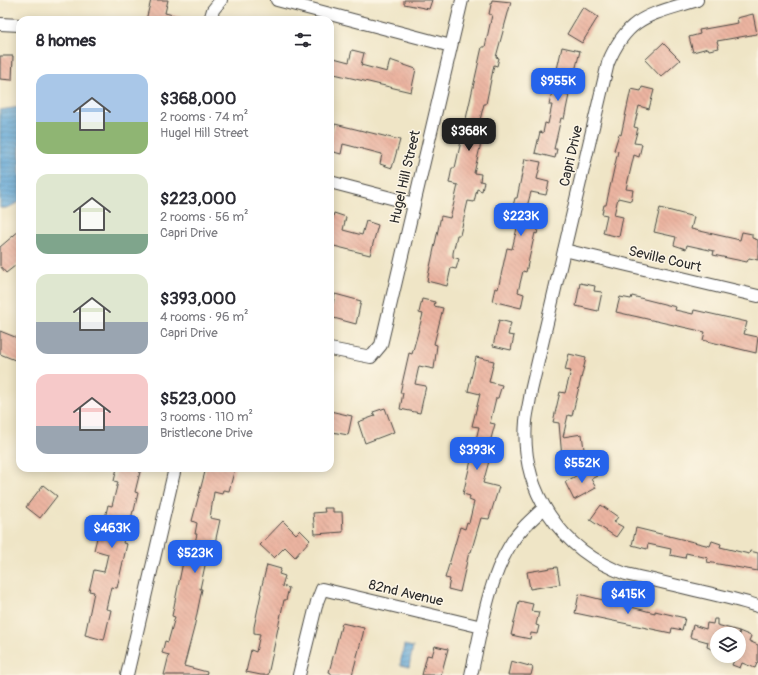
<!DOCTYPE html>
<meta charset="utf-8">
<style>
:root{--surface:#fff;--page:#f7f7f7;--text:#2b2b33;--muted:#7c7c81;--accent:#2563eb}
body{margin:0;font-family:Pangolin,sans-serif;background:var(--page);color:var(--text);height:100vh;display:flex;flex-direction:column;font-size:15px;white-space:nowrap}
*{box-sizing:border-box;margin:0}
p{font-size:13px;color:var(--muted)}
.icon{flex:none;width:22px;height:22px;fill:none;stroke:currentColor;stroke-width:2;stroke-linecap:round;stroke-linejoin:round}
.map{position:relative;flex:1;overflow:hidden}
.side{position:absolute;left:16px;top:16px;width:318px;height:456px;display:flex;flex-direction:column;background:var(--surface);border-radius:12px;box-shadow:0 2px 10px #0003}
.side>*{flex:none}
.controls{position:absolute;left:710px;top:627px;display:grid;gap:8px}
.controls a{display:grid;place-items:center;width:36px;height:36px;border-radius:50%;background:var(--surface);box-shadow:0 2px 10px #0003;font-size:20px}
.price{position:absolute;translate:-50% -34px;padding:0 9px;border-radius:8px;background:var(--accent);color:#fff;font-size:13px;line-height:26px;filter:drop-shadow(0 1px 2px #0008)}
.price::after{content:'';position:absolute;left:50%;top:24px;width:12px;height:9px;margin-left:-6px;background:inherit;clip-path:polygon(0 0,100% 0,50% 100%)}
.price.current{background:#222;color:#fff}
ul{padding:0;list-style:none}
li{display:flex;align-items:center;gap:12px;height:100px;padding:0 20px}
li span{display:grid;place-items:center;flex:none;width:112px;height:80px;border-radius:12px;color:#555}
li>.icon{margin-inline-start:auto}
span .icon{width:48px;height:48px;fill:#fffc;stroke-width:1}
li b{font-size:17px}
h2{display:flex;justify-content:space-between;align-items:center;height:48px;padding:0 20px;font-size:17px}
.map>svg:first-child{display:block}
.water{fill:url(#water-rules);stroke:#466880}
.building{fill:url(#building-back-hatch)}
.lines{fill:none;stroke-linecap:round;stroke-linejoin:round}
.minor-casing{stroke:#484742;stroke-width:14}
.minor{stroke:#fff;stroke-width:12}
.labels{text-anchor:middle;dominant-baseline:central;stroke-width:3;stroke-linejoin:round;paint-order:stroke}
.street-label{font-size:14px;fill:#2b2b2b;stroke:#fcf5e5}
</style>
<div class="map">
<svg width="758" height="675" viewBox="0 0 758 675">
<defs>
<pattern id="water-rules" width="6" height="5" patternUnits="userSpaceOnUse"><rect width="6" height="5" fill="#60a6d6"/><path d="M0 2.5h6" fill="none" stroke="#4f87ae"/></pattern>
<pattern id="building-back-hatch" width="6" height="6" patternUnits="userSpaceOnUse"><rect width="6" height="6" fill="#ebb4a0"/><path d="M-1 5l2 2M0 0l6 6M5-1l2 2" fill="none" stroke="#ca9b8a"/></pattern>
</defs>
<rect width="100%" height="100%" fill="#fcf5e5"/>
<filter id="ink" filterUnits="userSpaceOnUse"><feTurbulence type="fractalNoise" baseFrequency=".025" numOctaves="2"/><feDisplacementMap in="SourceGraphic" scale="8" xChannelSelector="R" yChannelSelector="G"/><feConvolveMatrix kernelMatrix="1 2 1 2 8 2 1 2 1" color-interpolation-filters="sRGB"/></filter>
<filter id="wash" filterUnits="userSpaceOnUse"><feTurbulence type="fractalNoise" baseFrequency=".012" numOctaves="4" result="noise"/><feDisplacementMap in="SourceGraphic" scale="16" xChannelSelector="R" yChannelSelector="G"/><feGaussianBlur stdDeviation="0.9" result="paint"/><feColorMatrix in="noise" values="0 0 0 0 0 0 0 0 0 0 0 0 0 0 0 0 0 1.4 0 .05"/><feComposite in="paint" operator="in"/></filter>
<g filter="url(#wash)">
<rect width="100%" height="100%" fill="#efe5c6"/>
<!-- water -->
<path class="water" d="M20,107V202C12,205 9,209 0,208V110Z
M404,645L413,647L409,667L400,665Z"/>
<g id="blocks">
<!-- building -->
<path class="building" d="M151,0H168L165,13L181,17V20H146Z
M404,0H432L429,9L404,4Z
M492,0L511,2L496,57L499,58L497,66L494,65L486,104H484L479,124L485,126L474,173L481,174L480,181L484,182L482,191L477,189L474,202L468,201L460,235H457L453,253V257L459,259L456,269L451,268L447,286L427,281L441,216L450,218L452,211L458,185L449,183L452,168H455L482,47H485L492,15L489,14Z
M583,7L598,17L582,43L567,34Z
M753,14L757,34L717,41L719,48L709,50L708,48L693,52L689,37L700,34L699,30L738,23L737,18Z
M663,43L680,60L661,77L645,60Z
M562,47L580,51L573,79L570,78L566,94L569,95L564,119L561,118L554,149H557L555,158L535,153L540,132L543,133L545,123L548,124L552,105H549Z
M352,50L364,53L361,65L387,72L390,60L416,69L411,92L330,73V57L349,62Z
M0,56H13L12,80L0,79Z
M642,87L654,90L649,109L639,106L634,127L638,128L634,143L642,144L639,157L634,155L626,189L633,190L631,201L618,198L614,215L623,217L619,237L603,233L607,215L602,214L604,205H606L618,151L614,150L619,134L621,135L631,89L641,91Z
M335,124L400,140L392,168L380,164L382,154L343,144L341,154L330,151V142Z
M525,159L541,162L537,179L549,182L546,195L531,192L525,214L541,218L537,234L535,233L526,272L523,271L518,292L524,294L521,308L492,301L495,288L498,289L507,248L512,249L517,228L508,226L515,198H517Z
M660,208L694,217L691,229L740,240L742,232L752,234V238L758,240V260L749,258L747,262L713,255L714,251L687,245L686,249L674,245L676,237L654,232Z
M334,213L346,217L343,230L362,235L366,221L378,225L370,255L330,245V227Z
M20,230V262L6,273L0,266V247Z
M580,283L595,286L594,291L602,292L598,311L576,306Z
M335,294L361,301L356,324L330,317Z
M632,296L676,307L675,310L693,314L694,310L747,322L744,334L758,337L756,353L703,340L705,332L616,312L620,297L631,299Z
M422,299L435,302L434,306L443,308L434,344L437,345L434,369L419,366L415,384L426,386L420,413L400,409L403,393H400L409,353L412,354L423,314L419,313Z
M499,320L511,323L508,335L514,336L511,350L493,346Z
M0,331L20,339V362L0,354Z
M569,354L586,358L572,416L568,415L563,437L582,434L586,465L559,468L558,459L562,458L559,423L553,422L560,392L565,393L571,371L565,370Z
M476,357L494,361L489,382L502,385L498,398H496L490,423L495,424L489,446L496,448L492,462L489,461L483,483L499,487L489,519L481,518L471,552H469L460,592L448,589L450,579L445,578L460,527L465,529L467,522L469,523L474,502L469,500L470,496L463,494L479,427L472,426L480,394L468,391Z
M385,408L394,432L365,443L358,422L375,416L373,412Z
M330,411L352,416L348,435L332,432V430L330,429Z
M592,467L597,476L591,479L596,488L574,500L565,482Z
M117,468H141L135,492L138,493L134,511H133L129,526L127,525L123,543L127,544L117,588L111,587L106,609L111,610L104,640L85,635L94,592L89,591L94,570L104,572L108,554L94,550L100,526L103,527L108,505L112,506L118,482L114,481Z
M206,468H235L229,491L223,490L222,494L214,492L210,518L220,520L215,543L210,542L200,589H202L194,628L184,666L207,672L206,675H164L169,655L162,653L165,641L168,642L175,617L172,616L183,562L187,563L189,554L192,555L197,534H195L197,523L192,521Z
M43,485L57,496L40,518L26,507Z
M601,505L618,517L614,522L623,527L616,537L590,520Z
M324,508H333V512H342L343,532L315,534L313,513L325,512Z
M283,521L296,534L300,530L310,540L295,557L285,547L274,558L260,545Z
M636,528L710,546L712,541L721,544L720,547L749,554L750,551L758,553V571L707,562L708,558L686,553L685,558L670,555L671,549L648,544L647,549L632,545Z
M267,565L281,569L279,574L285,576L282,586L289,588L286,600H284L268,675H261L246,672L251,650L256,652L260,634L254,633V627L261,594L260,593Z
M557,567L560,584L530,589L527,572Z
M579,594L655,613V611L685,618L682,630L672,628L671,633L575,613Z
M519,601L533,604L531,611L539,612L536,625L539,626L537,634L531,633L530,639L511,635Z
M714,619H717V625L739,631L751,636L749,641L758,645V661L755,668L742,663L740,668L732,665L736,656H739V631V634H717L716,651L707,647L708,642L690,637L693,625L706,629L707,623L713,624Z
M342,623L364,628L363,634L352,675H331V673L329,672Z
M435,646L448,649L441,675H422L427,655L432,656Z
M511,661L533,667L531,675H508Z"/>
</g>
</g>
<g filter="url(#ink)">
<use href="#blocks" fill-opacity="0" stroke="#484742" stroke-width="1"/>
<g class="lines">
<!-- minor casing -->
<g class="minor-casing">
<path id="minor" d="M277,0L451,46
M697,0C651,15 628,15 608,63L531,391C530,401 527,411 526,421C520,490 561,551 626,574C637,577 649,579 661,582C693,590 726,596 758,606
M210,20L213,10L221,0
M0,24L20,25
M330,182L414,204
M564,250L758,296
M330,349L371,357L381,345L462,0
M127,675L175,468
M299,675L317,602L322,589L482,627
M471,675C481,633 487,584 509,547C517,532 531,520 544,508"/>
</g>
<!-- minor -->
<use href="#minor" class="minor"/>
</g>
</g>
<g class="labels">
<!-- street labels -->
<g class="street-label">
<text transform="translate(571 156) rotate(-77)">Capri Drive</text>
<text transform="translate(405 177) rotate(-77)">Hugel Hill Street</text>
<text transform="translate(665 259) rotate(13)">Seville Court</text>
<text transform="translate(406 593) rotate(13)">82nd Avenue</text>
</g>
</g>
</svg>
<div class="controls">
<a><svg class="icon" aria-label="layers" viewBox="0 0 24 24"><path d="M12 4l9 5-9 5-9-5zM3 14l9 5 9-5"/></svg></a>
</div>
<b class="price" style="left:558px;top:102px">$955K</b>
<b class="price current" style="left:469px;top:152px">$368K</b>
<b class="price" style="left:521px;top:237px">$223K</b>
<b class="price" style="left:477px;top:471px">$393K</b>
<b class="price" style="left:582px;top:484px">$552K</b>
<b class="price" style="left:112px;top:549px">$463K</b>
<b class="price" style="left:195px;top:574px">$523K</b>
<b class="price" style="left:628px;top:615px">$415K</b>
<section class="side">
<h2>8 homes<svg class="icon" aria-label="filters" viewBox="0 0 24 24"><path d="M4 7h16M4 17h16"/><circle cx="9" cy="7" r="2"/><circle cx="15" cy="17" r="2"/></svg></h2>
<ul>
<li><span style="background:linear-gradient(#a9c7e8 60%,#8fb573 0)"><svg class="icon" aria-label="home" viewBox="0 0 24 24"><path d="M3 11l9-7 9 7M6 9v11h12V9"/></svg></span><div><b>$368,000</b><p>2 rooms · 74 m²</p><p>Hugel Hill Street</p></div></li>
<li><span style="background:linear-gradient(#dfe7d0 75%,#7fa58c 0)"><svg class="icon" aria-label="home" viewBox="0 0 24 24"><path d="M3 11l9-7 9 7M6 9v11h12V9"/></svg></span><div><b>$223,000</b><p>2 rooms · 56 m²</p><p>Capri Drive</p></div></li>
<li><span style="background:linear-gradient(#dfe7d0 60%,#9aa5b1 0)"><svg class="icon" aria-label="home" viewBox="0 0 24 24"><path d="M3 11l9-7 9 7M6 9v11h12V9"/></svg></span><div><b>$393,000</b><p>4 rooms · 96 m²</p><p>Capri Drive</p></div></li>
<li><span style="background:linear-gradient(#f6c9c9 65%,#9aa5b1 0)"><svg class="icon" aria-label="home" viewBox="0 0 24 24"><path d="M3 11l9-7 9 7M6 9v11h12V9"/></svg></span><div><b>$523,000</b><p>3 rooms · 110 m²</p><p>Bristlecone Drive</p></div></li>
</ul>
</section>
</div>
